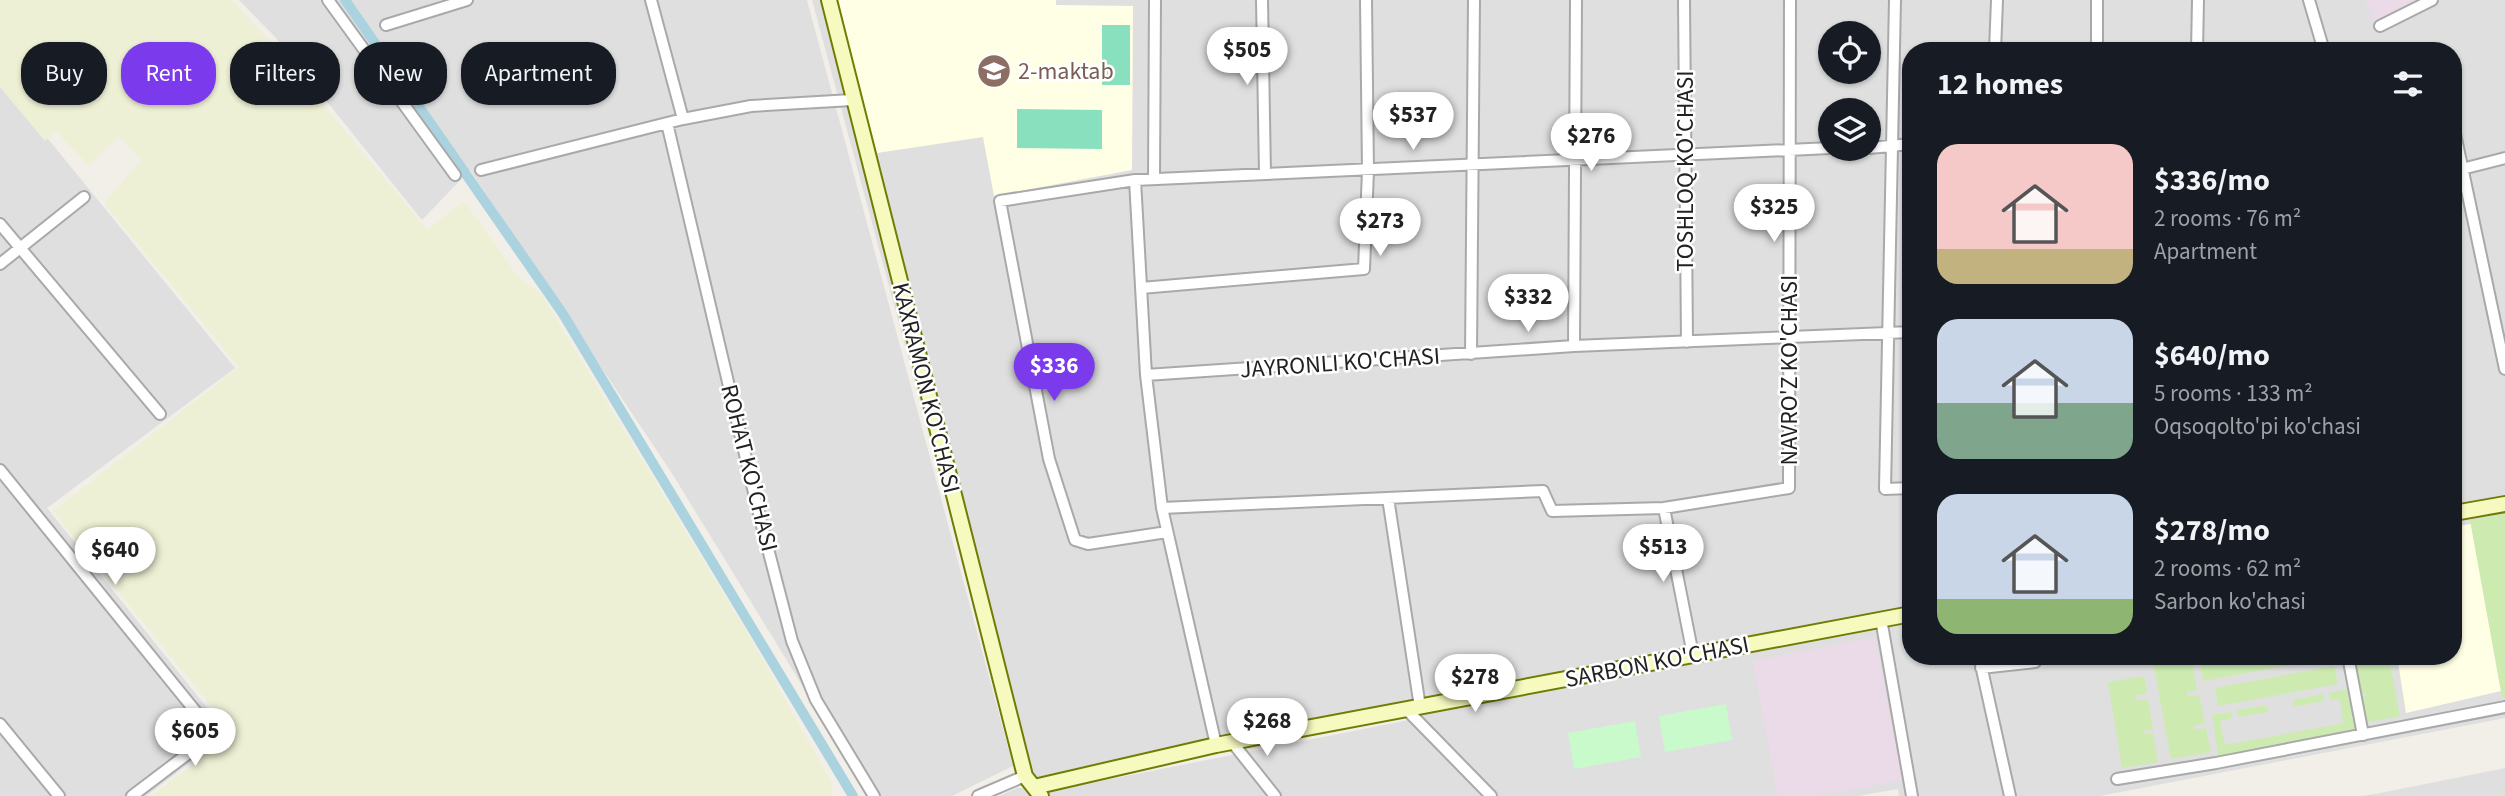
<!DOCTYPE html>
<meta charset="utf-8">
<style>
:root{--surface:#171b24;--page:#20242c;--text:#f1f3f6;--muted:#9ea1a6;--accent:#7c3aed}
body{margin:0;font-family:"Source Sans 3",sans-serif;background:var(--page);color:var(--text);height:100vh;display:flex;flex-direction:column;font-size:26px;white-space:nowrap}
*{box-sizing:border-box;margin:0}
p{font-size:23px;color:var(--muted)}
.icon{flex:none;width:38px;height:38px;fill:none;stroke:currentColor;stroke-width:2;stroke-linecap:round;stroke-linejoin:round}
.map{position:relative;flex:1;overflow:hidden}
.panel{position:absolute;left:1902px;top:42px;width:560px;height:623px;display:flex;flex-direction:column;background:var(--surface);border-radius:28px;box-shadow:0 2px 5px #0004}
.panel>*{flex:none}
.hud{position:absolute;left:21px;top:42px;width:665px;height:63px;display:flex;gap:14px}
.buttons{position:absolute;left:1818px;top:21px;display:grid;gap:14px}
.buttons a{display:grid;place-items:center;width:63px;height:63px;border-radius:50%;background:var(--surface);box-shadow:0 2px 5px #0004;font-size:35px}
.price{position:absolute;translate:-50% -60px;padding:0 16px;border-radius:24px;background:#fff;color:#222;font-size:23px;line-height:46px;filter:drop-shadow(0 2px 4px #0008)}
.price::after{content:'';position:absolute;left:50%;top:42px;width:21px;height:16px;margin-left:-10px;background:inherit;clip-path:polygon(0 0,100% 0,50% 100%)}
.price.on{background:var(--accent);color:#fff}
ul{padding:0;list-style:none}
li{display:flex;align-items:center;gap:21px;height:175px;padding:0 35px}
li span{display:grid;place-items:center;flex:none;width:196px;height:140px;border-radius:21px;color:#555}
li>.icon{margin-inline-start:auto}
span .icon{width:84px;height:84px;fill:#fffc;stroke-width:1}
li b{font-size:30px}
h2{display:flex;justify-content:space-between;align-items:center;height:84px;padding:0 35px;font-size:30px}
.pill{padding:0 24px;border-radius:28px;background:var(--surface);box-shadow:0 2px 5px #0004;font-size:24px;line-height:63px}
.pill.on{background:var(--accent);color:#fff}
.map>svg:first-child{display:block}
.residential{fill:#e0dfdf;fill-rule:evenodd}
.industrial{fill:#ebdbe8}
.education{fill:#ffffe5}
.farmland{fill:#eef0d5}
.grass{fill:#cdebb0}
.park{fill:#c8facc}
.pitch{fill:#88e0be}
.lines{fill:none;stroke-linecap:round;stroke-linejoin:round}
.canal{stroke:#aad3df;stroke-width:10}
.street-casing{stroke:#a9a9a9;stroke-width:14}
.secondary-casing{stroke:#707d05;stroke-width:18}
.street{stroke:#fff;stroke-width:10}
.secondary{stroke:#f7fabf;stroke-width:14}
.labels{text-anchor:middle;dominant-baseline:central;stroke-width:5;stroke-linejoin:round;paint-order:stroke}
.education-label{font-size:24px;fill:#785e54;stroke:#fff;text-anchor:start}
.street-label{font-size:24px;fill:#222;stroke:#fff}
</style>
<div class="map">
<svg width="2505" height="796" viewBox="0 0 2505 796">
<rect width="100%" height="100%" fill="#f2efe9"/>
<!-- residential -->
<path class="residential" d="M239,0H807L1013,766L952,796H870L673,475L470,170L422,220L276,38Z
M812,0H2505V718L2100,796H1899L1898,789L1858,796H1498L1414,711L1026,789L1045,792L1409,720L1481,796H999L1017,788H1024ZM1830,33H1869V72H1830ZM1911,51H2454V656H1911ZM1830,110H1869V149H1830Z
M0,80L235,368L47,508L228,734L146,796H0Z
M2505,768V796H2362L2375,794Z"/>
<!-- industrial -->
<path class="industrial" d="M2364,0H2421L2376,23Z
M1875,637L1902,780L1820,796H1778L1753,661Z"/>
<!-- education -->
<path class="education" d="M837,0H1056V5L1133,6L1132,170L994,196L983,137L877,153Z
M2471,524L2501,691L2406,713L2397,656H2454V527Z"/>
<!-- farmland -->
<path class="farmland" d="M0,0H231L274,45L427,230L464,201L519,278L541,294L750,637L832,783V796H151L234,734L53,511L239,367L104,203L141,160L119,136L89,166L56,131L45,141L0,87Z"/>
<!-- grass -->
<path class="grass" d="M2505,514V697H2502L2470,520Z
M2152,656H2191L2197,690L2187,692V696L2199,695L2205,723L2193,726L2194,729L2206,728L2211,752L2171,759Z
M2198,656H2340L2203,681Z
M2352,656H2389L2400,716L2363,723L2359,698L2368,695L2367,693L2358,694L2354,664L2362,662L2361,659L2353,660Z
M2334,666L2338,684L2218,706L2215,688Z
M2144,676L2147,693L2135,696L2137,701L2148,699L2153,729L2142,732L2143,734L2153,733L2158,762L2122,768L2108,682Z
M2350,689L2359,732L2219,759L2212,715L2231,712L2232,718L2220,721L2225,745L2343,723L2340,699L2330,700L2329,693Z
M2323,694L2324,701L2294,707L2293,700Z
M2267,705L2268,712L2239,717L2237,710Z"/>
<!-- park -->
<path class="park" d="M1726,704L1732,740L1665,752L1659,716Z
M1635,721L1641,757L1574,769L1568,733Z"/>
<!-- pitch -->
<path class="pitch" d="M1102,25H1130V85H1102Z
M1017,109L1102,110V149L1017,148Z"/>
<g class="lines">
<!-- canal -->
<path class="canal" d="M345,0L563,314L853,796"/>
<!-- street casing -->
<g class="street-casing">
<path id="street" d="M328,0L455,175
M651,0L683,119
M1262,0L1265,174
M1684,0L1687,342
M1895,0L1885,489L1911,488
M2309,0L2324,51
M386,25L467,0
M2380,26L2432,0
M1995,51L1997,0
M2097,51V0
M2197,51L2198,0
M667,123L760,518L792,641L816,700L874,796
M2454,129L2505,369
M1869,148L1911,144
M2462,169L2505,158
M481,170L683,119L751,106L852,100
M1154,179L1155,0
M1135,180L1146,375L1162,508L1216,745
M0,224L160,414
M0,264L84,197
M1141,288L1364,269L1368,171L1366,0
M1574,346L1576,0
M1471,354L1474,0
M1146,375L1574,346L1911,332
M0,470L209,728L206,740L132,796
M1388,498L1420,707
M1162,508L1543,491L1552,511L1664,508L1789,488L1790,0
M1664,508L1693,655
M1167,532L1088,544L1075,540L1049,459L1000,201L1135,180L1830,148
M1881,619L1912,796
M1979,656L2010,796
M2348,656L2363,735
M1981,668L2035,662L2039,656
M1407,710L1491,796
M0,724L59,796
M1232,742L1275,796
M2117,779L2216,763L2505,707
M978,796L1025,776"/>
</g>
<!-- secondary casing -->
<g class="secondary-casing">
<path id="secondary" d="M829,0L1025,776L1041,796
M2454,513L2505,504
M1034,787L1216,745L1911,614"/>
</g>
<!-- street -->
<use href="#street" class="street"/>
<!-- secondary -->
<use href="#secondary" class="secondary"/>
</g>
<!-- icons -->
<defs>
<g id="school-disc" transform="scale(1.75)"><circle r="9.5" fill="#8d6e63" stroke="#fff"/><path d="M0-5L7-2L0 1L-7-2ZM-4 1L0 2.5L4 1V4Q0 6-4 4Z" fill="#fff"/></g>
</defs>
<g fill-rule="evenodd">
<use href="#school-disc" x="994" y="71"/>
</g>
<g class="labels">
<!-- education labels -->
<g class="education-label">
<text x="1018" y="71">2-maktab</text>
</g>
<!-- street labels -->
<g class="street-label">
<text transform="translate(1685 171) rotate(-90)">TOSHLOQ KO'CHASI</text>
<text transform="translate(1340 363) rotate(-4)">JAYRONLI KO'CHASI</text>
<text transform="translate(1789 370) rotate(-90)">NAVRO'Z KO'CHASI</text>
<text transform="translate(926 388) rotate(76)">KAXRAMON KO'CHASI</text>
<text transform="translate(749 468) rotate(76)">ROHAT KO'CHASI</text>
<text transform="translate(1657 662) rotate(-11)">SARBON KO'CHASI</text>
</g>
</g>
</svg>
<div class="buttons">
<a><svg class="icon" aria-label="locate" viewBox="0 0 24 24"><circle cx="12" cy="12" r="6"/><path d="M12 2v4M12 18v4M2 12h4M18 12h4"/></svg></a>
<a><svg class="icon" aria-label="layers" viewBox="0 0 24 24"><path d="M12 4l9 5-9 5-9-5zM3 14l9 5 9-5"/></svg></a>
</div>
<b class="price" style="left:1247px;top:87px">$505</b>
<b class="price" style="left:1413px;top:152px">$537</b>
<b class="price" style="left:1591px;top:173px">$276</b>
<b class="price" style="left:1774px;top:244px">$325</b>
<b class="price" style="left:1380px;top:258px">$273</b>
<b class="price" style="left:1528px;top:334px">$332</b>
<b class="price on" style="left:1054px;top:403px">$336</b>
<b class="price" style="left:1663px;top:584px">$513</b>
<b class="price" style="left:115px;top:587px">$640</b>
<b class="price" style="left:1475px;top:714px">$278</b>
<b class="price" style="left:1267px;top:758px">$268</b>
<b class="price" style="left:195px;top:768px">$605</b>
<div class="hud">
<a class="pill">Buy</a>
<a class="pill on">Rent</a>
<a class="pill">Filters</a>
<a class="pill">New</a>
<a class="pill">Apartment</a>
</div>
<section class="panel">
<h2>12 homes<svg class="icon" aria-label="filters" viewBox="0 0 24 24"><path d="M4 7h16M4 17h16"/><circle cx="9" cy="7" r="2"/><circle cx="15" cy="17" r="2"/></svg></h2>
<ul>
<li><span style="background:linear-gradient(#f6c9c9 75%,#c2b280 0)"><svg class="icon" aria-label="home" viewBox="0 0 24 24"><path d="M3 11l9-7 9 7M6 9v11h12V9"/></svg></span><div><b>$336/mo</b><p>2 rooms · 76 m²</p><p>Apartment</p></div></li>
<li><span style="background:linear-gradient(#c9d6e8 60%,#7fa58c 0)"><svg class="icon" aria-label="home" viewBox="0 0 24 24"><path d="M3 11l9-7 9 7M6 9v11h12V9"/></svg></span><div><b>$640/mo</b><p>5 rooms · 133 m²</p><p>Oqsoqolto'pi ko'chasi</p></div></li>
<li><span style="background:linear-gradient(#c9d6e8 75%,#8fb573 0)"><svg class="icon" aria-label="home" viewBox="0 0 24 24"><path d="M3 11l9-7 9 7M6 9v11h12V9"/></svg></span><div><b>$278/mo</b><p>2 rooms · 62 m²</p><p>Sarbon ko'chasi</p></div></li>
</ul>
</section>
</div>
